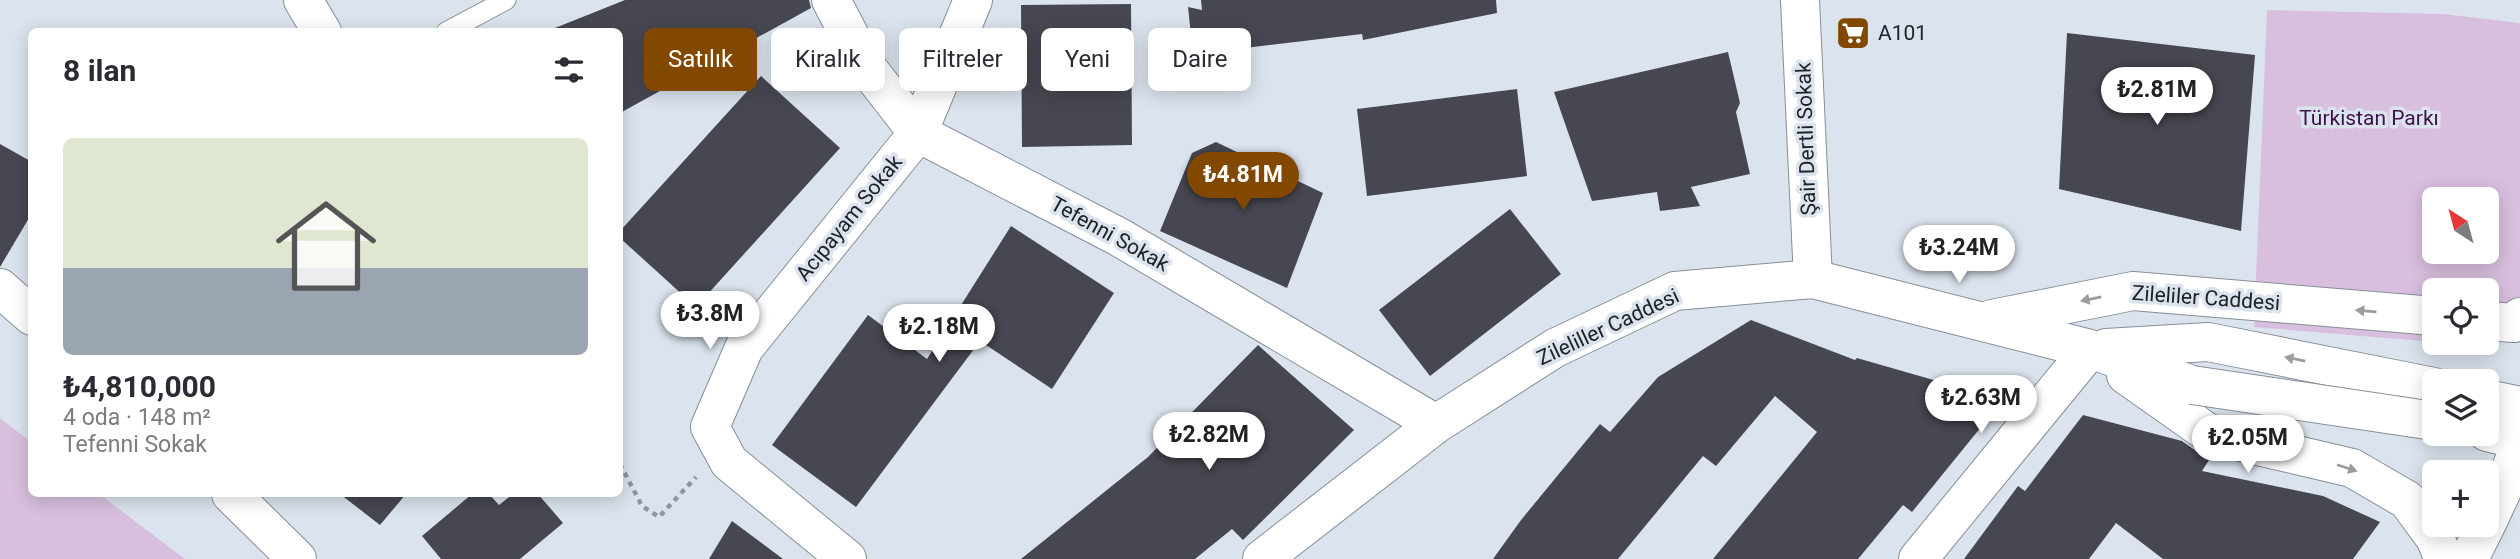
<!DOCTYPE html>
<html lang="tr">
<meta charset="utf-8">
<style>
:root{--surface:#fff;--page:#f7f7f7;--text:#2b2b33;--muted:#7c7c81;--line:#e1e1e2;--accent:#834800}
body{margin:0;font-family:Roboto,sans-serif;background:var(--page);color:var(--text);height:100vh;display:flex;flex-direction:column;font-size:26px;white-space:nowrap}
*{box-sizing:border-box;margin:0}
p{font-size:23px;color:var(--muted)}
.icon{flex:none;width:38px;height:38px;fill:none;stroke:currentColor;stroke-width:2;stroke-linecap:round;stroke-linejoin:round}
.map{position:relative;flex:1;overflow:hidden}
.panel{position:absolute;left:28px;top:28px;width:595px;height:469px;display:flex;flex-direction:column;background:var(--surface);border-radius:10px;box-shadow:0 4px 18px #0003}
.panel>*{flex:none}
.hud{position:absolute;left:644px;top:28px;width:665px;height:63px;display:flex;gap:14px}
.needle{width:46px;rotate:324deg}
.buttons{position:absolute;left:2422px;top:187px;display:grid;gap:14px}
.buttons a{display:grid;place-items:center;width:77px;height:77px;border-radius:10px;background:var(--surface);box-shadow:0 4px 18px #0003;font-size:35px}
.price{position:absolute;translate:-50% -60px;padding:0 16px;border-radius:24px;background:#fff;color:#222;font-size:23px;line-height:46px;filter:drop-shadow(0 2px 4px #0008)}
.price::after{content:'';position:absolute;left:50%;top:42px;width:21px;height:16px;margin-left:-10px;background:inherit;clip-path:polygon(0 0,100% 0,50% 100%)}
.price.selected{background:var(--accent);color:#fff}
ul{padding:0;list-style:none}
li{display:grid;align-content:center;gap:14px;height:371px;padding:0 35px}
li+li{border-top:2px solid var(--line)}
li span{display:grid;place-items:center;height:217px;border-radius:10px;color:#555}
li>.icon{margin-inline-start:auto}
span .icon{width:126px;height:126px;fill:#fffc;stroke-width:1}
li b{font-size:30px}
h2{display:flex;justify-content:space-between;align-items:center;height:84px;padding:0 35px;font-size:30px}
.pill{padding:0 24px;border-radius:10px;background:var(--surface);box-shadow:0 4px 18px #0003;font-size:24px;line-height:63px}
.pill.selected{background:var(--accent);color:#fff}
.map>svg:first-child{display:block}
.green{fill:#d8bfde;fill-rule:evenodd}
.building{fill:#474751}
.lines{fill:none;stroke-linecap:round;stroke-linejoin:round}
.service-casing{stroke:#868f98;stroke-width:21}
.minor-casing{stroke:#868f98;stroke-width:40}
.primary-casing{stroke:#868f98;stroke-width:40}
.path{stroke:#8f969d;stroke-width:4.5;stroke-dasharray:5 5;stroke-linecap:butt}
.service{stroke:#fff;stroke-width:19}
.minor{stroke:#fff;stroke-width:38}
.primary{stroke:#fff;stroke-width:38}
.minor-bridge-casing{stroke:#868f98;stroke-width:40;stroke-linecap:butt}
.minor-bridge{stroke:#fff;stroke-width:38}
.oneway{fill:#9b9c9d}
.labels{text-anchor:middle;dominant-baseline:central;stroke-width:7;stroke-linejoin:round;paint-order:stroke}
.poi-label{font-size:21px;fill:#202326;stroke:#dbe4ee;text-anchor:start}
.park-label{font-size:21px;fill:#400f4c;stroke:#dbe4ee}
.street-label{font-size:21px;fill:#202326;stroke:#dbe4ee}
</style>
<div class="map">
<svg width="2520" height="559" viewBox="0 0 2520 559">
<rect width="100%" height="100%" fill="#dbe4ee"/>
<!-- green -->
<path class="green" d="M2267,10L2443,14L2520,23V297L2487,346L2451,343H2487V290H2434V342L2254,327ZM2434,200H2487V252H2434Z
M0,418L31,442L32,494H99L185,559H0Z"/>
<!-- building -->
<path class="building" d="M625,0H809L811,8L620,113V32H550V30Z
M1201,0H1496L1497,13L1363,40L1362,34L1193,54L1188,7L1202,10Z
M1131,4L1132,145L1022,147L1021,5Z
M2067,33L2255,55L2241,231L2059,189Z
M1728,52L1740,103L1736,112L1750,174L1691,187L1700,206L1660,211L1657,192L1592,201L1554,92Z
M761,76L840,148L696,307L620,238V231Z
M1517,89L1527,176L1367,196L1357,109Z
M1216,142L1323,193L1287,288L1160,231L1192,153Z
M0,144L32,162V213L0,267Z
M1510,209L1561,274L1430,376L1379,310Z
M1011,226L1114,293L1052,389L980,341L856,507L772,445L868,315L927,359Z
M1751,320L1855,360L1857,358L2003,400L1912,512L1903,505L1858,559H1713L1817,432L1775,396L1716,466L1703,456L1618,559H1493L1521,520L1600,424L1610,432L1658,377Z
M1258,345L1354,430L1243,540L1232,529L1195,559H1021L1148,457Z
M2083,415L2182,441L2199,453L2211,457L2202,471L2323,496L2380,522L2353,559H2163L2116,523L2089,559H1964L2018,486L2025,491Z
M340,494H406L380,525Z
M472,494H489L499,505L513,494H538L563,523L520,559H441L422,536Z
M732,521L783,559H709Z"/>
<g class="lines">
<!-- service casing -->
<g class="service-casing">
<path id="service" d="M446,32L506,0"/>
</g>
<!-- minor casing -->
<g class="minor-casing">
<path id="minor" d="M303,0L322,32
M831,0L865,65L918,133L1119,237L1436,424
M1800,0L1813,279
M0,288L32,316
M1992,319L2133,291L2434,316
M2487,321L2514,323L2520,317
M2106,348L2208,342L2434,387
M2126,375L2211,435L2352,468L2407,500L2435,538L2444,559
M2487,399L2520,406
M2487,432L2520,440
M231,494L297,559
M847,559L729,462L710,427L744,348L918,133L973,0
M1262,559L1436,424L1555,348L1675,291L1813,279L2090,349L2192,385
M1918,559L2090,349"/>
</g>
<!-- primary casing -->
<g class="primary-casing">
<path id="primary" d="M2487,523L2507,480L2520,444
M2469,559L2486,525"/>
</g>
<!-- path -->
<path class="path" d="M620,464L642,506L659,517L696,477"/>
<!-- service -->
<use href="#service" class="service"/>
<!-- minor -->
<use href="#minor" class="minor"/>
<!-- primary -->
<use href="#primary" class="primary"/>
<!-- minor-bridge casing -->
<g class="minor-bridge-casing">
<path id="minor-bridge" d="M2192,385L2434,421"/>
</g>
<!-- minor-bridge -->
<use href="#minor-bridge" class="minor-bridge"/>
</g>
<!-- one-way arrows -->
<defs><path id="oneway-solid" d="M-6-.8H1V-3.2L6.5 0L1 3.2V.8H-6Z" transform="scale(1.75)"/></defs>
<g class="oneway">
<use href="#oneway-solid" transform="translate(2091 299) rotate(169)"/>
<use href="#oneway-solid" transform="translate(2366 311) rotate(-175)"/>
<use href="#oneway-solid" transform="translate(2295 359) rotate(-169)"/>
<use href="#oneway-solid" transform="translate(2347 468) rotate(18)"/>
</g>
<!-- icons -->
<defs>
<g id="supermarket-square" transform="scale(1.75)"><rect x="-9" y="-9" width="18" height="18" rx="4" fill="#834800" stroke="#dbe4ee"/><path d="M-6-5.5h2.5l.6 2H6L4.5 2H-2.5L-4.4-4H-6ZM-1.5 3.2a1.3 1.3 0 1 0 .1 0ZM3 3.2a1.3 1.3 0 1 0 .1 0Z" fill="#fff"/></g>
</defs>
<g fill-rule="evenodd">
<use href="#supermarket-square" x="1853" y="33"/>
</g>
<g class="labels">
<!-- poi labels -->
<g class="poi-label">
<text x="1878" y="33">A101</text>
</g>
<!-- park labels -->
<g class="park-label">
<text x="2369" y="118">Türkistan Parkı</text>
</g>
<!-- street labels -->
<g class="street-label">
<text transform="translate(1806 139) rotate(-92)">Şair Dertli Sokak</text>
<text transform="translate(849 218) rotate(-51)">Acıpayam Sokak</text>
<text transform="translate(1110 234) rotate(29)">Tefenni Sokak</text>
<text transform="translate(2206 298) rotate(4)">Zileliler Caddesi</text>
<text transform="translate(1608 327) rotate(-25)">Zileliller Caddesi</text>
</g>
</g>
</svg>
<div class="buttons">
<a><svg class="needle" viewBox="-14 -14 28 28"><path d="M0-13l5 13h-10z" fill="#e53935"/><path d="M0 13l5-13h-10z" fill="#7c7c81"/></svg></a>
<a><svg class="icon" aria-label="locate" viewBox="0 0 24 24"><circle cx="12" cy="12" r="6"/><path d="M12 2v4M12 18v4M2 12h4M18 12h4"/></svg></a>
<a><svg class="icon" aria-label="layers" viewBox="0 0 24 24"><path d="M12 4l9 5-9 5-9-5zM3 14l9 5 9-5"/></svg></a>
<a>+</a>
</div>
<b class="price" style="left:2157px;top:127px">₺2.81M</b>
<b class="price selected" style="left:1243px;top:212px">₺4.81M</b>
<b class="price" style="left:1959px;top:285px">₺3.24M</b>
<b class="price" style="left:710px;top:351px">₺3.8M</b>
<b class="price" style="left:939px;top:364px">₺2.18M</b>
<b class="price" style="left:1981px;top:435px">₺2.63M</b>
<b class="price" style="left:1209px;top:472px">₺2.82M</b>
<b class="price" style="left:2248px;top:475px">₺2.05M</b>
<div class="hud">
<a class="pill selected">Satılık</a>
<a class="pill">Kiralık</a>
<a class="pill">Filtreler</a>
<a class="pill">Yeni</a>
<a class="pill">Daire</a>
</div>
<section class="panel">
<h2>8 ilan<svg class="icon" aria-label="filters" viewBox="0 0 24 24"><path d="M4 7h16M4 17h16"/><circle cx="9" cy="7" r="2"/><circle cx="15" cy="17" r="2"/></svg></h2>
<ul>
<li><span style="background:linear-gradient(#dfe7d0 60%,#9aa5b1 0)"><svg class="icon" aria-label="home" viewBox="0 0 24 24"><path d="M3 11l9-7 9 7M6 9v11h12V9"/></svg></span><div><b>₺4,810,000</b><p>4 oda · 148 m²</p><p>Tefenni Sokak</p></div></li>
</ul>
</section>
</div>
